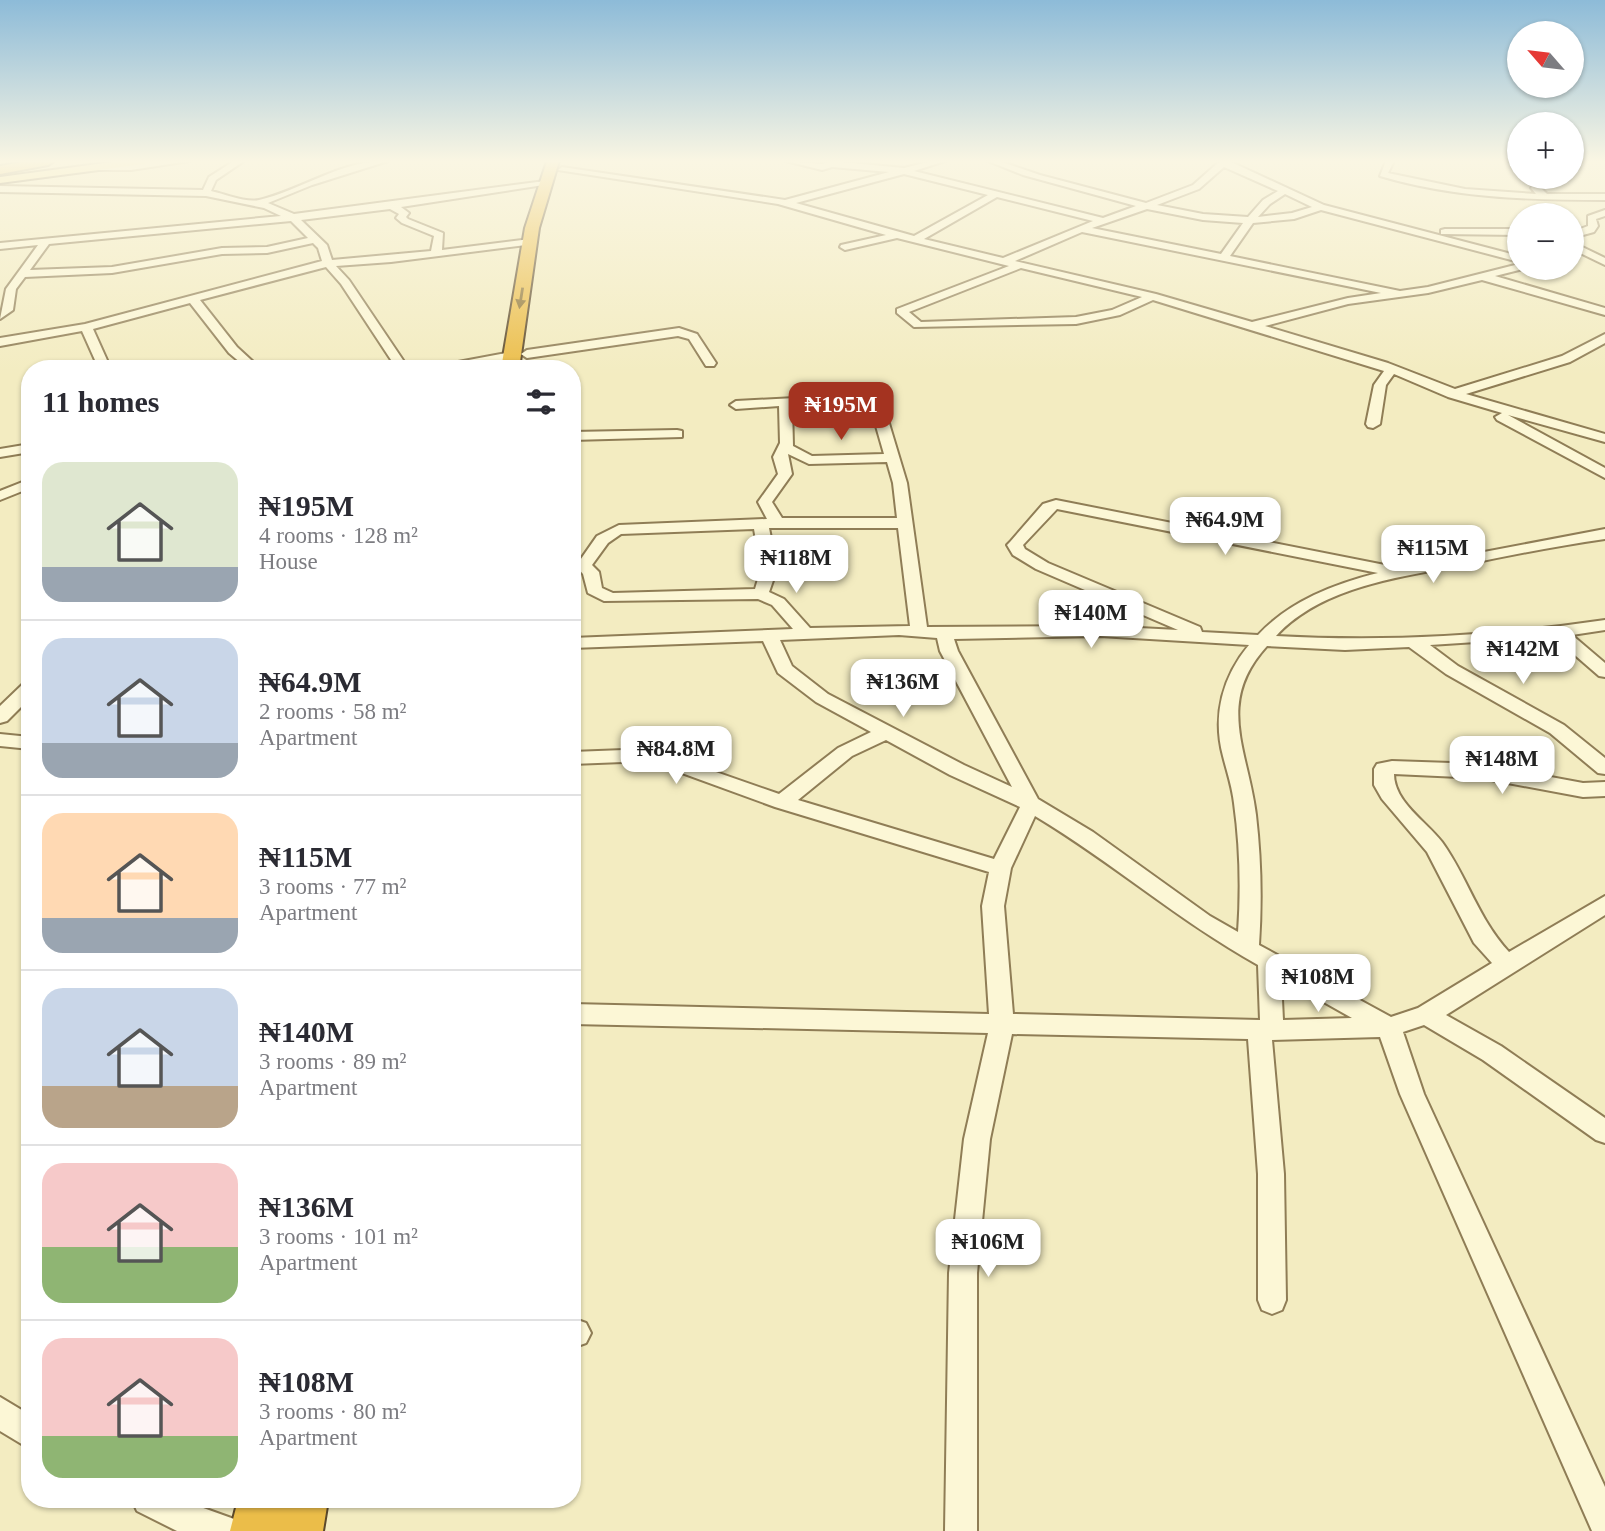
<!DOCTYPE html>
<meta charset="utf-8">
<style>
:root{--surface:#fff;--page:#f7f7f7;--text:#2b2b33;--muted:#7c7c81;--line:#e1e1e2;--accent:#a43320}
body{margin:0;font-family:Georgia,serif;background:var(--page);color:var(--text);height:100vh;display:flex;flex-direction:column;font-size:26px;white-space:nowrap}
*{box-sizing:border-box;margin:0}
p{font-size:23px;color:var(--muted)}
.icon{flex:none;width:38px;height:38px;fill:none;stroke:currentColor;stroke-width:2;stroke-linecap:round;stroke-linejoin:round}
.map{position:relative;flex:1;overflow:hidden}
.side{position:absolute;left:21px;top:360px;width:560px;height:1148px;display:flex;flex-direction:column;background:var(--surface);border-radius:28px;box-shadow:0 2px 5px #0004}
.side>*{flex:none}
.needle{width:46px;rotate:298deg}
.tools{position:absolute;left:1507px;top:21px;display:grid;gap:14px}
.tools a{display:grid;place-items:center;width:77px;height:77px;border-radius:50%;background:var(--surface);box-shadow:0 2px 5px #0004;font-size:35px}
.price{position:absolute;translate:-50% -60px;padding:0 16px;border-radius:14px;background:#fff;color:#222;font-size:23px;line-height:46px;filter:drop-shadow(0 2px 4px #0008)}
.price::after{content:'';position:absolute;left:50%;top:42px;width:21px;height:16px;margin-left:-10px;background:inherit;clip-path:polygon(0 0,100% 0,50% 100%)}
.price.on{background:var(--accent);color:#fff}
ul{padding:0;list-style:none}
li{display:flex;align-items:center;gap:21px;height:175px;padding:0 21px}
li+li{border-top:2px solid var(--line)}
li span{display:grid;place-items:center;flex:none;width:196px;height:140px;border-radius:21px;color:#555}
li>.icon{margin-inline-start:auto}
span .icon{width:84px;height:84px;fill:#fffc;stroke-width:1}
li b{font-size:30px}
h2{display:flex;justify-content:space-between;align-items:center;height:84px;padding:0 21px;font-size:30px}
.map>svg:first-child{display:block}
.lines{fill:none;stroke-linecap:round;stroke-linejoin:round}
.minor-casing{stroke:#8f7d56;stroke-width:4}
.major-casing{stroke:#5c492b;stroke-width:4}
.highway-casing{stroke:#5c492b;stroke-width:4}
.minor{fill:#fcf7d6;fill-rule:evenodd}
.major{fill:#faea95;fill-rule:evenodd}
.highway{fill:#ebbd49;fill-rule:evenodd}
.oneway{fill:#8b7030}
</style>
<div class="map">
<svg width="1605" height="1531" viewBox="0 0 1605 1531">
<rect width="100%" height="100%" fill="#f3ecc1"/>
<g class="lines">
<!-- minor casing -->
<g class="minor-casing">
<path id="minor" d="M163,161H189L131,170H99L95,167L99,164Z
M234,161H244L216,180L211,191C225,194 246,203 259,200C301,190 344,159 388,161L312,185L268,203L294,214L545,181L550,184L401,207L409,213L406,217L408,219L443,233L442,250L530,239L535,242L534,244L391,262L336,266L349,280L409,369H397L341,284L326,267L200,300L237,347L261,369H248L229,353L190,303L93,329L111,369H99L82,331L0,346V338L85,324L322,261L318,248L313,243L267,253L222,254L112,273L25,277L16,289L13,310L0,319L6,289L38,245L0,249V243L281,216L264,208L206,196L0,192V186L203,190L209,177ZM390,209L399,214L396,218L402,223L434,236L431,251L332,260L327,245L301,220ZM291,221L308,238L267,247L222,248L112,267L30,270L49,244Z
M786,161L822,164L832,161L904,168L932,161H945L914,171L1103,218L1136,206L1023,175L988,161H999L1040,175L1146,203L1193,185L1220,161H1229L1324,205L1519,256V262L1321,210L1294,219L1253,223L1230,256L1400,291L1428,287L1519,264V268L1523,269L1495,276L1605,308V315L1482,280L1428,293L1348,304L1265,326L1388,363L1455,389L1562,356L1605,334V343L1570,362L1466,394L1605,434V442L1508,415L1605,468V478L1497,420L1495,417L1502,413L1448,397L1394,374L1386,385L1380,424L1373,428L1368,427L1366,424L1374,385L1384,371L1153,300L1120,315L1076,324L914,327L897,313V309L1009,266L897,238L845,250L840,247L841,245L886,235L778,204L558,170L562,167L785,200L889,172L832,167L822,170ZM1224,167L1278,191L1263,200L1248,217L1203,214L1157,205L1199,189ZM904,174L988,195L914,236L796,203ZM1285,194L1312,207L1292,213L1258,217L1270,204ZM997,197L1093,221L1003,258L924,239ZM1147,209L1203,220L1243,223L1221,254L1092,228ZM1082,232L1381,293L1348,298L1252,322L1156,294L1015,261ZM1021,268L1142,297L1112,310L1076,317L921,322L909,312Z
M1386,161H1394L1388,173L1465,189L1536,194L1531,188L1538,177H1547L1541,188L1547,194H1605V200C1528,200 1454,198 1380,176Z
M1605,210V216L1596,219L1598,226L1594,232L1572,238V232L1588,226V216Z
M1445,229H1519V235L1441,234V230Z
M1572,242L1605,258V265L1572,249Z
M679,328L697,334L716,363L714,366H706L689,339L678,336L527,358L521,354L527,350Z
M512,352L518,356L516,359L461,369H436L442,365Z
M833,396L872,402L885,410L907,483L927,627L1100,626L1178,630L1036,569L1013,555L1007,545L1010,542L1043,504L1056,500L1400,568L1605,529V539C1557,546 1510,555 1463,565C1401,577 1322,586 1276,636C1385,642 1497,636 1605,620V630L1572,635L1605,663V677L1599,676L1554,637L1430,645L1458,666L1564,725L1605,758V774L1598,773L1550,733L1446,674L1409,647L1345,650L1267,646C1215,703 1248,750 1256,815C1261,858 1262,901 1259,945L1391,1017L1418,1008L1492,963L1474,943L1427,852L1382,799L1374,785V769L1377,764L1392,761L1481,764L1583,783L1605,782V796L1583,797L1481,778L1394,774C1394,802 1426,821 1442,842C1468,878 1477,917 1509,952L1605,896V915L1446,1015L1501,1046L1605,1118V1143L1596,1140L1483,1060L1424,1025L1403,1032L1424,1094L1605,1487V1531H1592L1400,1094L1380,1037L1272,1040L1284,1174L1286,1300L1282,1310L1272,1314L1262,1310L1258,1300V1174L1248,1039L1012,1034L990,1139L977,1273V1531H945L949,1273L964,1139L988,1033L572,1024V1004L989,1014L982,906L989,872L775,807L649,761L572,764V752L650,749L779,794L838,748L871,732L816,702L778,673L763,641L572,648V638L793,629L772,605L758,599L604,601L588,593L583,574L576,566L597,536L619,525L767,519L758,502L778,474L773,457L780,443L779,406L736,409L730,405L736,401ZM833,404L864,408L872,412L884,454L812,456L793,446L792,405ZM788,454L809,464L887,462L893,483L897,518H782L772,502L792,474ZM1057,509L1378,573C1334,584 1290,601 1258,635L1202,632L1200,627L1048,563L1025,549L1023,545ZM769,528H898L910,626L810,628L784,599L769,592L777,569ZM754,529L761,569L755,589L613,593L602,588L599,572L592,565L608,543L621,534ZM899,635L937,638L940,651L1012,787L964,765L828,694L792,666L780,640ZM1100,636L1249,645C1223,676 1212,715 1223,756C1227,772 1232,786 1234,803C1240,846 1241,889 1238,932L1210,916L1093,832L1038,799L958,651L954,639ZM886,740L950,775L1020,807L994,859L798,800L852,756ZM1035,816C1112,862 1179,921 1258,965L1260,1020L1013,1014L1004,906L1011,868ZM1281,978L1352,1018L1283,1020Z
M677,430L682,431V437L572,440V432Z
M30,444V452L0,457V449Z
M30,479V488L0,500V491Z
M30,682V698L7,721L0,723V706L24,683Z
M0,734L30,737V749L0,746Z
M572,1318L586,1323L591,1333L586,1343L572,1348Z
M0,1397L30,1415V1449L0,1431Z
M132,1500H181L234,1519L238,1531H177L137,1511Z"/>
</g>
<!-- major casing -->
<g class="major-casing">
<path id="major" d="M120,161H150L144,164L0,183V177Z"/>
</g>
<!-- highway casing -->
<g class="highway-casing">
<path id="highway" d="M29,161H54L48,165L0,174V166Z
M547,161H559L539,228L519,369H501L525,228Z
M238,1500H328L323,1531H230Z"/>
</g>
<!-- minor -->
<use href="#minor" class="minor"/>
<!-- major -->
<use href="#major" class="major"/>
<!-- highway -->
<use href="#highway" class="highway"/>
</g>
<!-- one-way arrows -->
<defs><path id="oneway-solid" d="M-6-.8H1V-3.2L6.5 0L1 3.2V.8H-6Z" transform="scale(1.75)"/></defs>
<use class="oneway" href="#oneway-solid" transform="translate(521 298) rotate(99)"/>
<!-- sky -->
<linearGradient id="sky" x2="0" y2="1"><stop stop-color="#8dbbd8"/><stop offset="0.43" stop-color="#faf6e3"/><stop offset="1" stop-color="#faf6e3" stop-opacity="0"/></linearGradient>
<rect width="1605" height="375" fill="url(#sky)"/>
</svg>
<div class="tools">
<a><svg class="needle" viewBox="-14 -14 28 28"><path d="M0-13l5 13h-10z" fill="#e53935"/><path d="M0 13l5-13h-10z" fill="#7c7c81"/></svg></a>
<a>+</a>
<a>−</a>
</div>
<b class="price on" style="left:841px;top:442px">₦195M</b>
<b class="price" style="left:1225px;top:557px">₦64.9M</b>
<b class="price" style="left:1433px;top:585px">₦115M</b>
<b class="price" style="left:796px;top:595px">₦118M</b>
<b class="price" style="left:1091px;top:650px">₦140M</b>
<b class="price" style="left:1523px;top:686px">₦142M</b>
<b class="price" style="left:903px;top:719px">₦136M</b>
<b class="price" style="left:676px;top:786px">₦84.8M</b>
<b class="price" style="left:1502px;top:796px">₦148M</b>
<b class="price" style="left:1318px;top:1014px">₦108M</b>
<b class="price" style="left:988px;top:1279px">₦106M</b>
<section class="side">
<h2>11 homes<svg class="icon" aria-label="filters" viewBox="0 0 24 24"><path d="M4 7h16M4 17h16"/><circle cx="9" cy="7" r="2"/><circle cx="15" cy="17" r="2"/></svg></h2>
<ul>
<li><span style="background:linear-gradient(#dfe7d0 75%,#9aa5b1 0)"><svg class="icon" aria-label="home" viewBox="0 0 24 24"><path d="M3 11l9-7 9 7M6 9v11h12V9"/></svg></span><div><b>₦195M</b><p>4 rooms · 128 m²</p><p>House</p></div></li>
<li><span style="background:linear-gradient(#c9d6e8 75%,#9aa5b1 0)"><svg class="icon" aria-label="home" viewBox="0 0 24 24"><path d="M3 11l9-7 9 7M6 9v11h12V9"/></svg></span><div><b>₦64.9M</b><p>2 rooms · 58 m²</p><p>Apartment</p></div></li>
<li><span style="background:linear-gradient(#ffd9b3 75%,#9aa5b1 0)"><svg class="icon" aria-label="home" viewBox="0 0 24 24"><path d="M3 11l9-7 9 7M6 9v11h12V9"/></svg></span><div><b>₦115M</b><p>3 rooms · 77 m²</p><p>Apartment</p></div></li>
<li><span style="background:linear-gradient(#c9d6e8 70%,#b9a48a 0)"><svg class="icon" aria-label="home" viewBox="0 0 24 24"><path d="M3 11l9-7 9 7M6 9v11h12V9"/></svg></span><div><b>₦140M</b><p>3 rooms · 89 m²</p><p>Apartment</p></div></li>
<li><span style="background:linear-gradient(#f6c9c9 60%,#8fb573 0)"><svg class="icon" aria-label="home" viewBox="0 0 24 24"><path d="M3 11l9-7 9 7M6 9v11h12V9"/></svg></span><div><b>₦136M</b><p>3 rooms · 101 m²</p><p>Apartment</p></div></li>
<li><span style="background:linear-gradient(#f6c9c9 70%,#8fb573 0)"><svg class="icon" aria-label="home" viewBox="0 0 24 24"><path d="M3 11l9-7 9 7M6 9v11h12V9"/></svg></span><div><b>₦108M</b><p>3 rooms · 80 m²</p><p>Apartment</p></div></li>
</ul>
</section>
</div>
